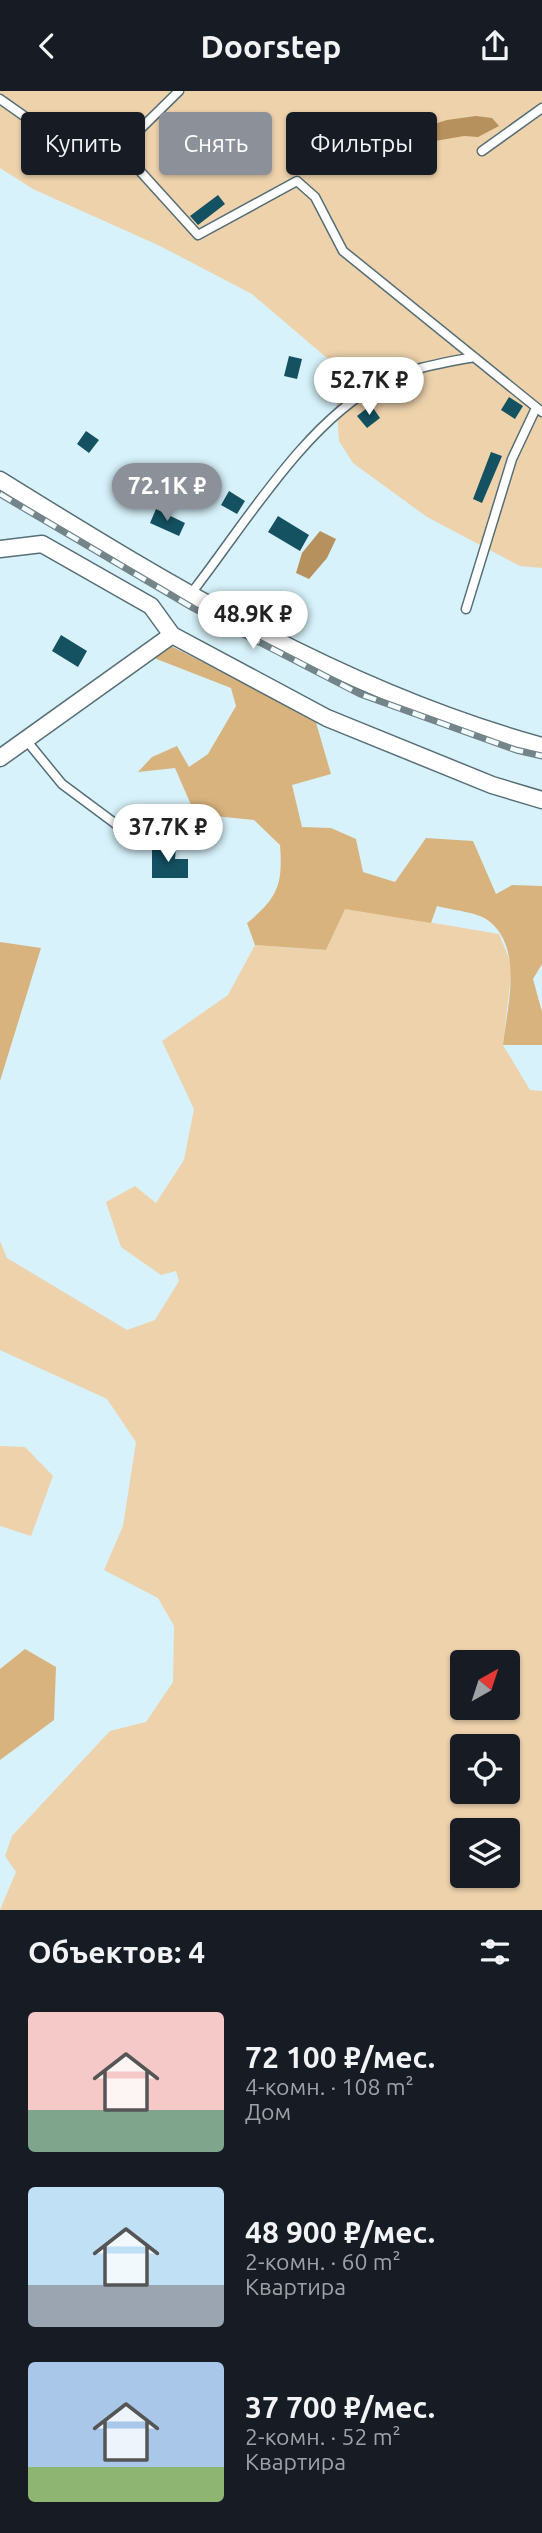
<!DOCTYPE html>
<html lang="ru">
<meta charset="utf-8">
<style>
:root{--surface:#171b24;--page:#20242c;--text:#f1f3f6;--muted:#9ea1a6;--accent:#8c9099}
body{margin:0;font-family:Ubuntu,sans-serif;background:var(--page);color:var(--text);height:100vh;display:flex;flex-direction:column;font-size:26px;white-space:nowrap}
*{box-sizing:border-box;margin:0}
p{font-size:23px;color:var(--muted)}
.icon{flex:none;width:38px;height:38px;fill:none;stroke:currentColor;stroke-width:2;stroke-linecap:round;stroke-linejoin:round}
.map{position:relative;height:1819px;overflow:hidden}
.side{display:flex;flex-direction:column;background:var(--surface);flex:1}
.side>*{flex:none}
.top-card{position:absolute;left:21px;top:21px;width:500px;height:63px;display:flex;gap:14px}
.needle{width:46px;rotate:39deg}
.controls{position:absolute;left:450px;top:1559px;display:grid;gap:14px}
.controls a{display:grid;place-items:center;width:70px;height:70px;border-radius:7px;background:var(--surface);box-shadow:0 2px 5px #0004;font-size:35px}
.price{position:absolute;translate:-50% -60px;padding:0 16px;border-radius:24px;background:#fff;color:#222;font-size:23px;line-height:46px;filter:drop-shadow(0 2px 4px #0008)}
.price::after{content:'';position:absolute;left:50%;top:42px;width:21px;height:16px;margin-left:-10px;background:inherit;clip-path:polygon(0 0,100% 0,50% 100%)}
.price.on{background:var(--accent);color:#fff}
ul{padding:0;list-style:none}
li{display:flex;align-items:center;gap:21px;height:175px;padding:0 28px}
li span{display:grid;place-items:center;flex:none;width:196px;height:140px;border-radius:7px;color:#555}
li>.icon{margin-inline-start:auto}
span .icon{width:84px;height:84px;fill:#fffc;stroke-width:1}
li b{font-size:30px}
h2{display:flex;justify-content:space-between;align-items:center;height:84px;padding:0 28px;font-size:30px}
.pill{padding:0 24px;border-radius:7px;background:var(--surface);box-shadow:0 2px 5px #0004;font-size:24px;line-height:63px}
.pill.on{background:var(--accent);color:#fff}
header{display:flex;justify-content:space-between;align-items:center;height:91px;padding:0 28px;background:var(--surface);font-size:32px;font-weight:700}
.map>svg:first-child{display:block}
.green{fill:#edd2ac;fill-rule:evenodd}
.forest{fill:#d8b37e}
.water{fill:#b6915e}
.building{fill:#145161}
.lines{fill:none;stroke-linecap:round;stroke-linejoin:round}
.lane-casing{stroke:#566e76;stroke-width:11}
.street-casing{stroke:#566e76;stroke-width:19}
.lane{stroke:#fff;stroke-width:8}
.street{stroke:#fff;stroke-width:16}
.rail-casing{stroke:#74858a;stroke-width:7}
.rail{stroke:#f1fcff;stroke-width:4.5;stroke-dasharray:13;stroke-linecap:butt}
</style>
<header><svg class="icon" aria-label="back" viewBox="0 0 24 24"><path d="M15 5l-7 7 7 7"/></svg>Doorstep<svg class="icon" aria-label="share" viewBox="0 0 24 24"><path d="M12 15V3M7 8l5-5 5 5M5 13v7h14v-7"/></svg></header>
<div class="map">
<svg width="542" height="1819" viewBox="0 0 542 1819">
<rect width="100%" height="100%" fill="#d7f2fa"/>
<!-- green -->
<path class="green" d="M0,0H542V477L520,475L427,426L353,372L339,350L334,273L252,203L160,155L33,98L0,77Z
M345,817L499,843L512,875L503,954L530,999L542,1000V1819H0L16,1781L5,1765L12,1745L110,1640L146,1631L173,1591L174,1535L158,1507L104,1479L123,1435L136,1351L107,1308L0,1259V1150L7,1167L127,1239L155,1229L179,1190L176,1180L161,1184L121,1156L106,1111L135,1095L156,1112L184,1069L194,1018L162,950L228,904L255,854L326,859ZM462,1572H508V1617H462ZM462,1656H508V1701H462ZM462,1740H508V1785H462Z
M0,1355L25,1356L53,1385L31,1445L0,1435Z"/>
<!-- forest -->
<path class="forest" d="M171,555L315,628L331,683L292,694L302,736L331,737L356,748L363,781L395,791L426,747L473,750L496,803L512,794L542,795V873L533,888L542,921V954H503C507,916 524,858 489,830C478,821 451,819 437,815L431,832L345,818L326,859L255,854L247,832C278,807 283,793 280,754L254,729L195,723L175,677L138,681L152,666L177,655L189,676L208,663L236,615L231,597L154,567Z
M0,851L41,857L0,990Z
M25,1558L56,1576L54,1629L0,1669V1578Z"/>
<!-- water -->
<path class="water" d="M476,25L492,27L499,35L478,46L464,45L406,55L403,47L415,39L447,29Z
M320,440L336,448L327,467L309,488L296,482L302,462Z"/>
<!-- building -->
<path class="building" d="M218,104L225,113L198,134L190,125Z
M289,265L302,268L297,288L284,285Z
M509,306L523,315L515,328L501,319Z
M371,314L380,327L367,337L357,325Z
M86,340L99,349L89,362L77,353Z
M491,361L502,365L482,412L473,408Z
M229,400L245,410L237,423L221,414Z
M156,418L185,432L179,445L150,432Z
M278,425L309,444L300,460L268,441Z
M61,544L87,560L78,576L52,560Z
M152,756L176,757L175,768H188V787H152Z"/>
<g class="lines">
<!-- lane casing -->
<g class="lane-casing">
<path id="lane" d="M0,8L71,58H120L179,0
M120,58L198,144L297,90L315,106L343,160L542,321
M482,60L542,17
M196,496C246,431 308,329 381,292C410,277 442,272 474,266
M466,518L512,368L536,317
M26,649L62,693L136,748"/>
</g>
<!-- street casing -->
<g class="street-casing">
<path id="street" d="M0,389C172,496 345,601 542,655
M0,458L42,453L151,515L172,544
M0,667L172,544L327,627L492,694L542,709"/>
</g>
<!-- lane -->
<use href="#lane" class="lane"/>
<!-- street -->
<use href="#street" class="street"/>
<!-- rail casing -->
<g class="rail-casing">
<path id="rail" d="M0,403L193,517L360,603L516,659L542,665"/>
</g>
<!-- rail -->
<use href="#rail" class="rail"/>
</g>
</svg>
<div class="controls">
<a><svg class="needle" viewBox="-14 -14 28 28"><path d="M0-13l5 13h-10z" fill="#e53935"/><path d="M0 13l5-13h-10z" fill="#9ea1a6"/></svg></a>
<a><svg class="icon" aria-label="locate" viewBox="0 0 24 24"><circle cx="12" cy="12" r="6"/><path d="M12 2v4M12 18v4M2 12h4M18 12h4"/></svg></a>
<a><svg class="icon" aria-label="layers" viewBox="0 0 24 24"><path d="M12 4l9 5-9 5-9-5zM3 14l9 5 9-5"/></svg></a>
</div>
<b class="price" style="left:369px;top:326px">52.7K ₽</b>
<b class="price on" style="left:167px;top:432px">72.1K ₽</b>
<b class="price" style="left:253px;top:560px">48.9K ₽</b>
<b class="price" style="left:168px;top:773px">37.7K ₽</b>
<div class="top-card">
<a class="pill">Купить</a>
<a class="pill on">Снять</a>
<a class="pill">Фильтры</a>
</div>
</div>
<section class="side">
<h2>Объектов: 4<svg class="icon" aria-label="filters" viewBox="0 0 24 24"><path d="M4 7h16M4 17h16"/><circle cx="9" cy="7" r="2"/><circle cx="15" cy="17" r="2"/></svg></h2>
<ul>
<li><span style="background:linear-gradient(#f6c9c9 70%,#7fa58c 0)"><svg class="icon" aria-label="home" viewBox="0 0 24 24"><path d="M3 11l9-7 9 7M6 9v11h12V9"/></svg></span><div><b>72 100 ₽/мес.</b><p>4-комн. · 108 m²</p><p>Дом</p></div></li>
<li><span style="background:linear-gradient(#bfe0f5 70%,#9aa5b1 0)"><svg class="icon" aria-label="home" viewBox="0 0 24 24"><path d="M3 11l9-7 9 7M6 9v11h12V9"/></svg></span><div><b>48 900 ₽/мес.</b><p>2-комн. · 60 m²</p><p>Квартира</p></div></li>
<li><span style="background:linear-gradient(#a9c7e8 75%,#8fb573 0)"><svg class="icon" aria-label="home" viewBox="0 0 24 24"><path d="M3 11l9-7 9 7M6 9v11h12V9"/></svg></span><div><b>37 700 ₽/мес.</b><p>2-комн. · 52 m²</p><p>Квартира</p></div></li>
</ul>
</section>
